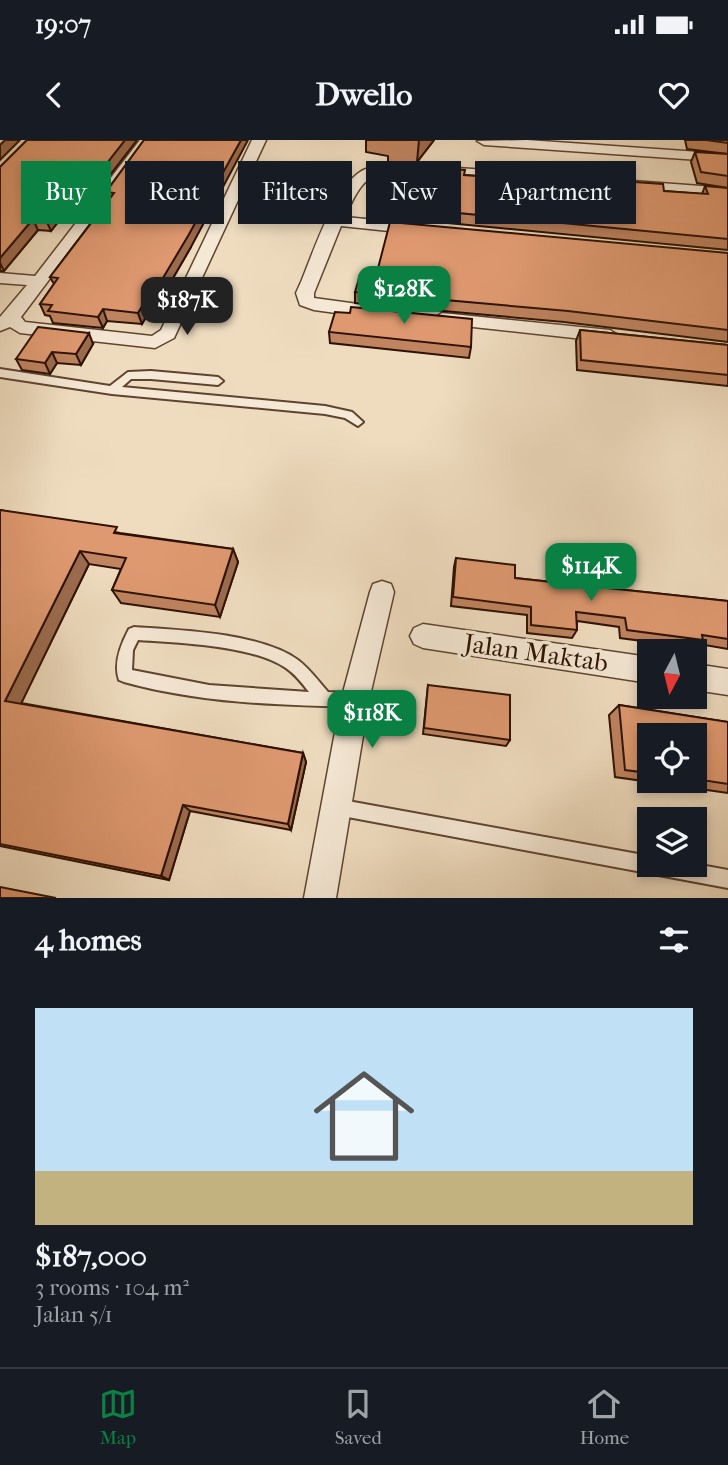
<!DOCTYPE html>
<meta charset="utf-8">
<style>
:root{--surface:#171b24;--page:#20242c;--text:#f1f3f6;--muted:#9ea1a6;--line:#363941;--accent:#0b8043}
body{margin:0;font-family:"IM FELL French Canon",serif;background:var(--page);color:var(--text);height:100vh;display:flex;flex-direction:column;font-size:26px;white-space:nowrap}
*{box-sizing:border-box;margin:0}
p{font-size:23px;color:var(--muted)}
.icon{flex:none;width:38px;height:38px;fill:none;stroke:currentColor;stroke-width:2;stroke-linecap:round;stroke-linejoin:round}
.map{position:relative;height:758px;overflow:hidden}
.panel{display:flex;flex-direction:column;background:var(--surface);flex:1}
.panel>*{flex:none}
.hud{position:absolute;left:21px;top:21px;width:686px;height:63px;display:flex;gap:14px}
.needle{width:46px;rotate:187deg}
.tools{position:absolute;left:637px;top:499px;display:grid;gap:14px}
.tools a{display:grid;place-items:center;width:70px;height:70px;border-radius:0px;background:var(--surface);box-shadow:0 4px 10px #0003;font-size:35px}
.price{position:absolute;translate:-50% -60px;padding:0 16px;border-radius:14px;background:var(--accent);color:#fff;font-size:23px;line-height:46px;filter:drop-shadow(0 2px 4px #0008)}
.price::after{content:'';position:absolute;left:50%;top:42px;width:21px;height:16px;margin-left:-10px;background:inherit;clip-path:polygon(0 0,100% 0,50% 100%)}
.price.selected{background:#222;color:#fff}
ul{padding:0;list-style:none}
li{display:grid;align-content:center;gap:14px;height:371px;padding:0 35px}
li span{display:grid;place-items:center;height:217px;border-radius:0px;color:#555}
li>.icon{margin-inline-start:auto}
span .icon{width:126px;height:126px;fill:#fffc;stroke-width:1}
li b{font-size:30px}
h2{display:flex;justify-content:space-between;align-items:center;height:84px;padding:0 35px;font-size:30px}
.chip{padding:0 24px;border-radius:0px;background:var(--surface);box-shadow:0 4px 10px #0003;font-size:24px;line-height:63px}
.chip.selected{background:var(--accent);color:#fff}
.status{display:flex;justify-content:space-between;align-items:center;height:49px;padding:0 35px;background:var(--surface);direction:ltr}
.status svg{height:19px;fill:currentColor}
header{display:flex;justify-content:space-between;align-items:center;height:91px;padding:0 35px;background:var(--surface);font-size:32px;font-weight:800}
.menu{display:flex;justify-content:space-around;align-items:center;height:98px;border-top:2px solid var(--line);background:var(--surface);font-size:19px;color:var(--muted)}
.menu a{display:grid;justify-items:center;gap:4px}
.menu .selected{color:var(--accent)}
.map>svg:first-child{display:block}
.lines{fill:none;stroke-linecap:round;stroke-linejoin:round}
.lane-casing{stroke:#5e4430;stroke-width:4}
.street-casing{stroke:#5e4430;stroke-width:3}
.lane{fill:#f5e8d5;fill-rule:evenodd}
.street{fill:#f5e8d5;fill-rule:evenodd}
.wall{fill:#c08460;stroke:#2d1100;stroke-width:2;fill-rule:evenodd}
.shaded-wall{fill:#9c6b4e;stroke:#2d1100;stroke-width:2}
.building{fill:#df9970;stroke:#2d1100;stroke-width:2}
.labels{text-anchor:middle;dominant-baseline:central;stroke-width:7;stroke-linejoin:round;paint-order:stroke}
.street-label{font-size:26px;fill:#2d1100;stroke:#f5e8d5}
</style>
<div class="status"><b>19:07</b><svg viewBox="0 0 49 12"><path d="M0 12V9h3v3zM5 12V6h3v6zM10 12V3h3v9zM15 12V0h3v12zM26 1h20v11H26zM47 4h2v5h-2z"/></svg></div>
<header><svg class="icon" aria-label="back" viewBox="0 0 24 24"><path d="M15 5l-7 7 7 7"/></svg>Dwello<svg class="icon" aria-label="heart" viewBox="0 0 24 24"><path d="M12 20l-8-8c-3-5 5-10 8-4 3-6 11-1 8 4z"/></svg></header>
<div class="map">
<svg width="728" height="758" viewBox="0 0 728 758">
<rect width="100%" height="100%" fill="#efdcbf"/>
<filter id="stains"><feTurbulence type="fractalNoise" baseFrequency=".00286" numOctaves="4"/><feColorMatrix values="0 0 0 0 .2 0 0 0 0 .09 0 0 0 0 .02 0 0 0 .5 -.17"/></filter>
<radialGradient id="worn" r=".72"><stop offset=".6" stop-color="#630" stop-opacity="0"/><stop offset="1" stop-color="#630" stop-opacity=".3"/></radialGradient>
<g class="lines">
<!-- lane casing -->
<g class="lane-casing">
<path id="lane" d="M0,229L110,246L128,232L151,231L218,237L223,241L218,245L151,239H131L122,247L325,266L352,272L363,282L358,286L345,278L325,274L112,254L0,237Z
M134,487C180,490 261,493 298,520C310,529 319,542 328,552L355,553L360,555L362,560L360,565L355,567C277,565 200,563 124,542L119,540C113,523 121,504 129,489ZM138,500C179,503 252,505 286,528C295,534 302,543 309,552L209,545L132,530L133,510Z
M337,659L649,716V724H695L728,730V748L337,675L331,673L329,667L331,661Z"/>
</g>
<!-- street casing -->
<g class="street-casing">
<path id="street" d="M140,0H154L21,177L25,182L152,196L161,190L252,0H266L174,198L155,208L20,193L10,187L0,191V177L27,145L0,143V133L35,136Z
M527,0L728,14V22L484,5L477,1Z
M397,24L550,34L557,38L550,42C517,40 395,24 372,37C358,45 351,64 345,77L418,84L426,89L418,94L341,86L314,153V158L380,167L389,173L380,179L314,170L300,165L296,153L301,142C313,113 334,49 360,32C370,25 385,26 397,24Z
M633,41L728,48V56L628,48L626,45Z
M442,173L610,190L619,196L610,202L436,183L433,179Z
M382,441L391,444L394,452L369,560L336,758H304L341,560L370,452L373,444Z
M423,484L649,517V543L423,508L414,504L410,496L414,488Z
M695,524L728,529V555L695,550Z"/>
</g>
<!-- lane -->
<use href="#lane" class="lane"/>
<!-- street -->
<use href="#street" class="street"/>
</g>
<!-- wall -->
<path class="wall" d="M27,0H137L90,61L75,60L51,91L38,90L4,131H0V27Z
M144,0L191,107L158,164H153L142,184L107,181L103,188L53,183L50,176L45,175L40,164L54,144L50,137L109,59L106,52Z
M366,0H434L417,22L388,25V16L366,12Z
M685,0H728V14L687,9Z
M695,12L728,14V110L375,76V65L464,35L518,39L520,34L620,44L621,41L664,51L702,54L705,46L728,48L697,43L691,22Z
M728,113V202L564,182L355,163V152L376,136Z
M350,173L471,207L469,218L330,203L329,192Z
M580,190L728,205V246L577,230L576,201Z
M93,204L81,225L57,223L50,234L22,230L16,219Z
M0,370L120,393L233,409L238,422L220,477L121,463L112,450L121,429L89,424L21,563L303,613L306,622L291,690L190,671L169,740L0,706Z
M456,418L515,438L728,461V509L699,504L695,508L620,498L619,487L577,481V490L572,498L527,493V475L451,466L454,427Z
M428,545L510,600L506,606L423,594Z
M619,565L728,582V653L615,637L609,575ZM649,595H695V640H649Z"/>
<!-- shaded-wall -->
<path class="shaded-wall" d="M5,0H20L0,20V5Z
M125,0H137L90,61L86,50Z
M241,0H248L191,107L158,164L154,153Z
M419,0H434L417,22Z
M71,49L75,60L51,91L46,80Z
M33,79L38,90L4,131L0,123V118Z
M150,153L153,164L142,184L138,173Z
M103,169L107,181L103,188L98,177Z
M89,193L93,204L81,225L76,214Z
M52,212L57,223L50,234L45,223Z
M233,409L238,422L220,477L215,465Z
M80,411L89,424L18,570L5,561Z
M303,613L306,622L291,690L288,684Z
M183,665L190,671L169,740L161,736Z"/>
<!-- building -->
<path class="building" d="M27,0H125L86,50L71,49L46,80L33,79L0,118V27Z
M144,0H241L188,96L154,153H150L138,173L103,169L98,177L48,171L52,165L40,164L58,138L50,137L114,53L106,52Z
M706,0H728V3Z
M695,12L728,14V36L701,32Z
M400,25L465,30L464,35L519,39L520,34L621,44V41L663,44L664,51L708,54L705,46L728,48V99L375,65L384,27Z
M390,82L728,113V190L568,171L355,152L360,135L376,136Z
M351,167L472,179L471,207L329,192L335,172L350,173Z
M38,187L89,193L76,214L52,212L45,223L16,219Z
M580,190L728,205V235L581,220Z
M0,370L117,387L114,393L233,409L215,465L112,450L126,418L80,411L5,561L303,613L288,684L183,665L161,736L0,704Z
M456,418L515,425V438L728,461V499L702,495L703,500L627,490L625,478L576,472L577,490L531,485V467L453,457Z
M428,545L510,555V600L424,588Z
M619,565L728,582V644L695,639V595H649V633L625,630Z
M0,747L56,758H0Z"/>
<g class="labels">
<!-- street labels -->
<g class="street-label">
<text transform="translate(536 513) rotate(8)">Jalan Maktab</text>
</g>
</g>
<rect width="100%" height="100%" filter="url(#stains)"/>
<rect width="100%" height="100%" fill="url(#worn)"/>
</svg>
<div class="tools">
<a><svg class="needle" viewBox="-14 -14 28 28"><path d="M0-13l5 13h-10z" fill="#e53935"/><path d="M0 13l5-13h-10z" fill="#9ea1a6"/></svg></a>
<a><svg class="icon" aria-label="locate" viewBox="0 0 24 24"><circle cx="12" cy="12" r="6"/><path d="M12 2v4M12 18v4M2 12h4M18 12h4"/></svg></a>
<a><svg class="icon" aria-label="layers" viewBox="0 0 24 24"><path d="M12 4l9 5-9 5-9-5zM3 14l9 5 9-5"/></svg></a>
</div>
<b class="price" style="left:404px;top:186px">$128K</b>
<b class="price selected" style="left:187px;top:197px">$187K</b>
<b class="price" style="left:591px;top:463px">$114K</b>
<b class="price" style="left:372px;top:610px">$118K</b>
<div class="hud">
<a class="chip selected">Buy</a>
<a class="chip">Rent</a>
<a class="chip">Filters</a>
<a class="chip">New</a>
<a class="chip">Apartment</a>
</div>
</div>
<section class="panel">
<h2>4 homes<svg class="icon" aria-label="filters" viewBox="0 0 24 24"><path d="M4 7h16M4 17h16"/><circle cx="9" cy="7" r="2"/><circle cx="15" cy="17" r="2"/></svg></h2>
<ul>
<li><span style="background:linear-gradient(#bfe0f5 75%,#c2b280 0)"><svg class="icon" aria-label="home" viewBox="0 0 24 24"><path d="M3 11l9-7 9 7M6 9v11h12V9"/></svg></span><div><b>$187,000</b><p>3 rooms · 104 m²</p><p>Jalan 5/1</p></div></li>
</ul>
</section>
<nav class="menu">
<a class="selected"><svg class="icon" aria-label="map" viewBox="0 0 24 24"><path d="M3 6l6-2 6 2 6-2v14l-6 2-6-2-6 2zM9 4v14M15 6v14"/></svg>Map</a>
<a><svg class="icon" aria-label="saved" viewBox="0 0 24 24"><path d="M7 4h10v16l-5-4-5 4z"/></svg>Saved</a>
<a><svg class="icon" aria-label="home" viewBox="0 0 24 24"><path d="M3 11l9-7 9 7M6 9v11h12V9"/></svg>Home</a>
</nav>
